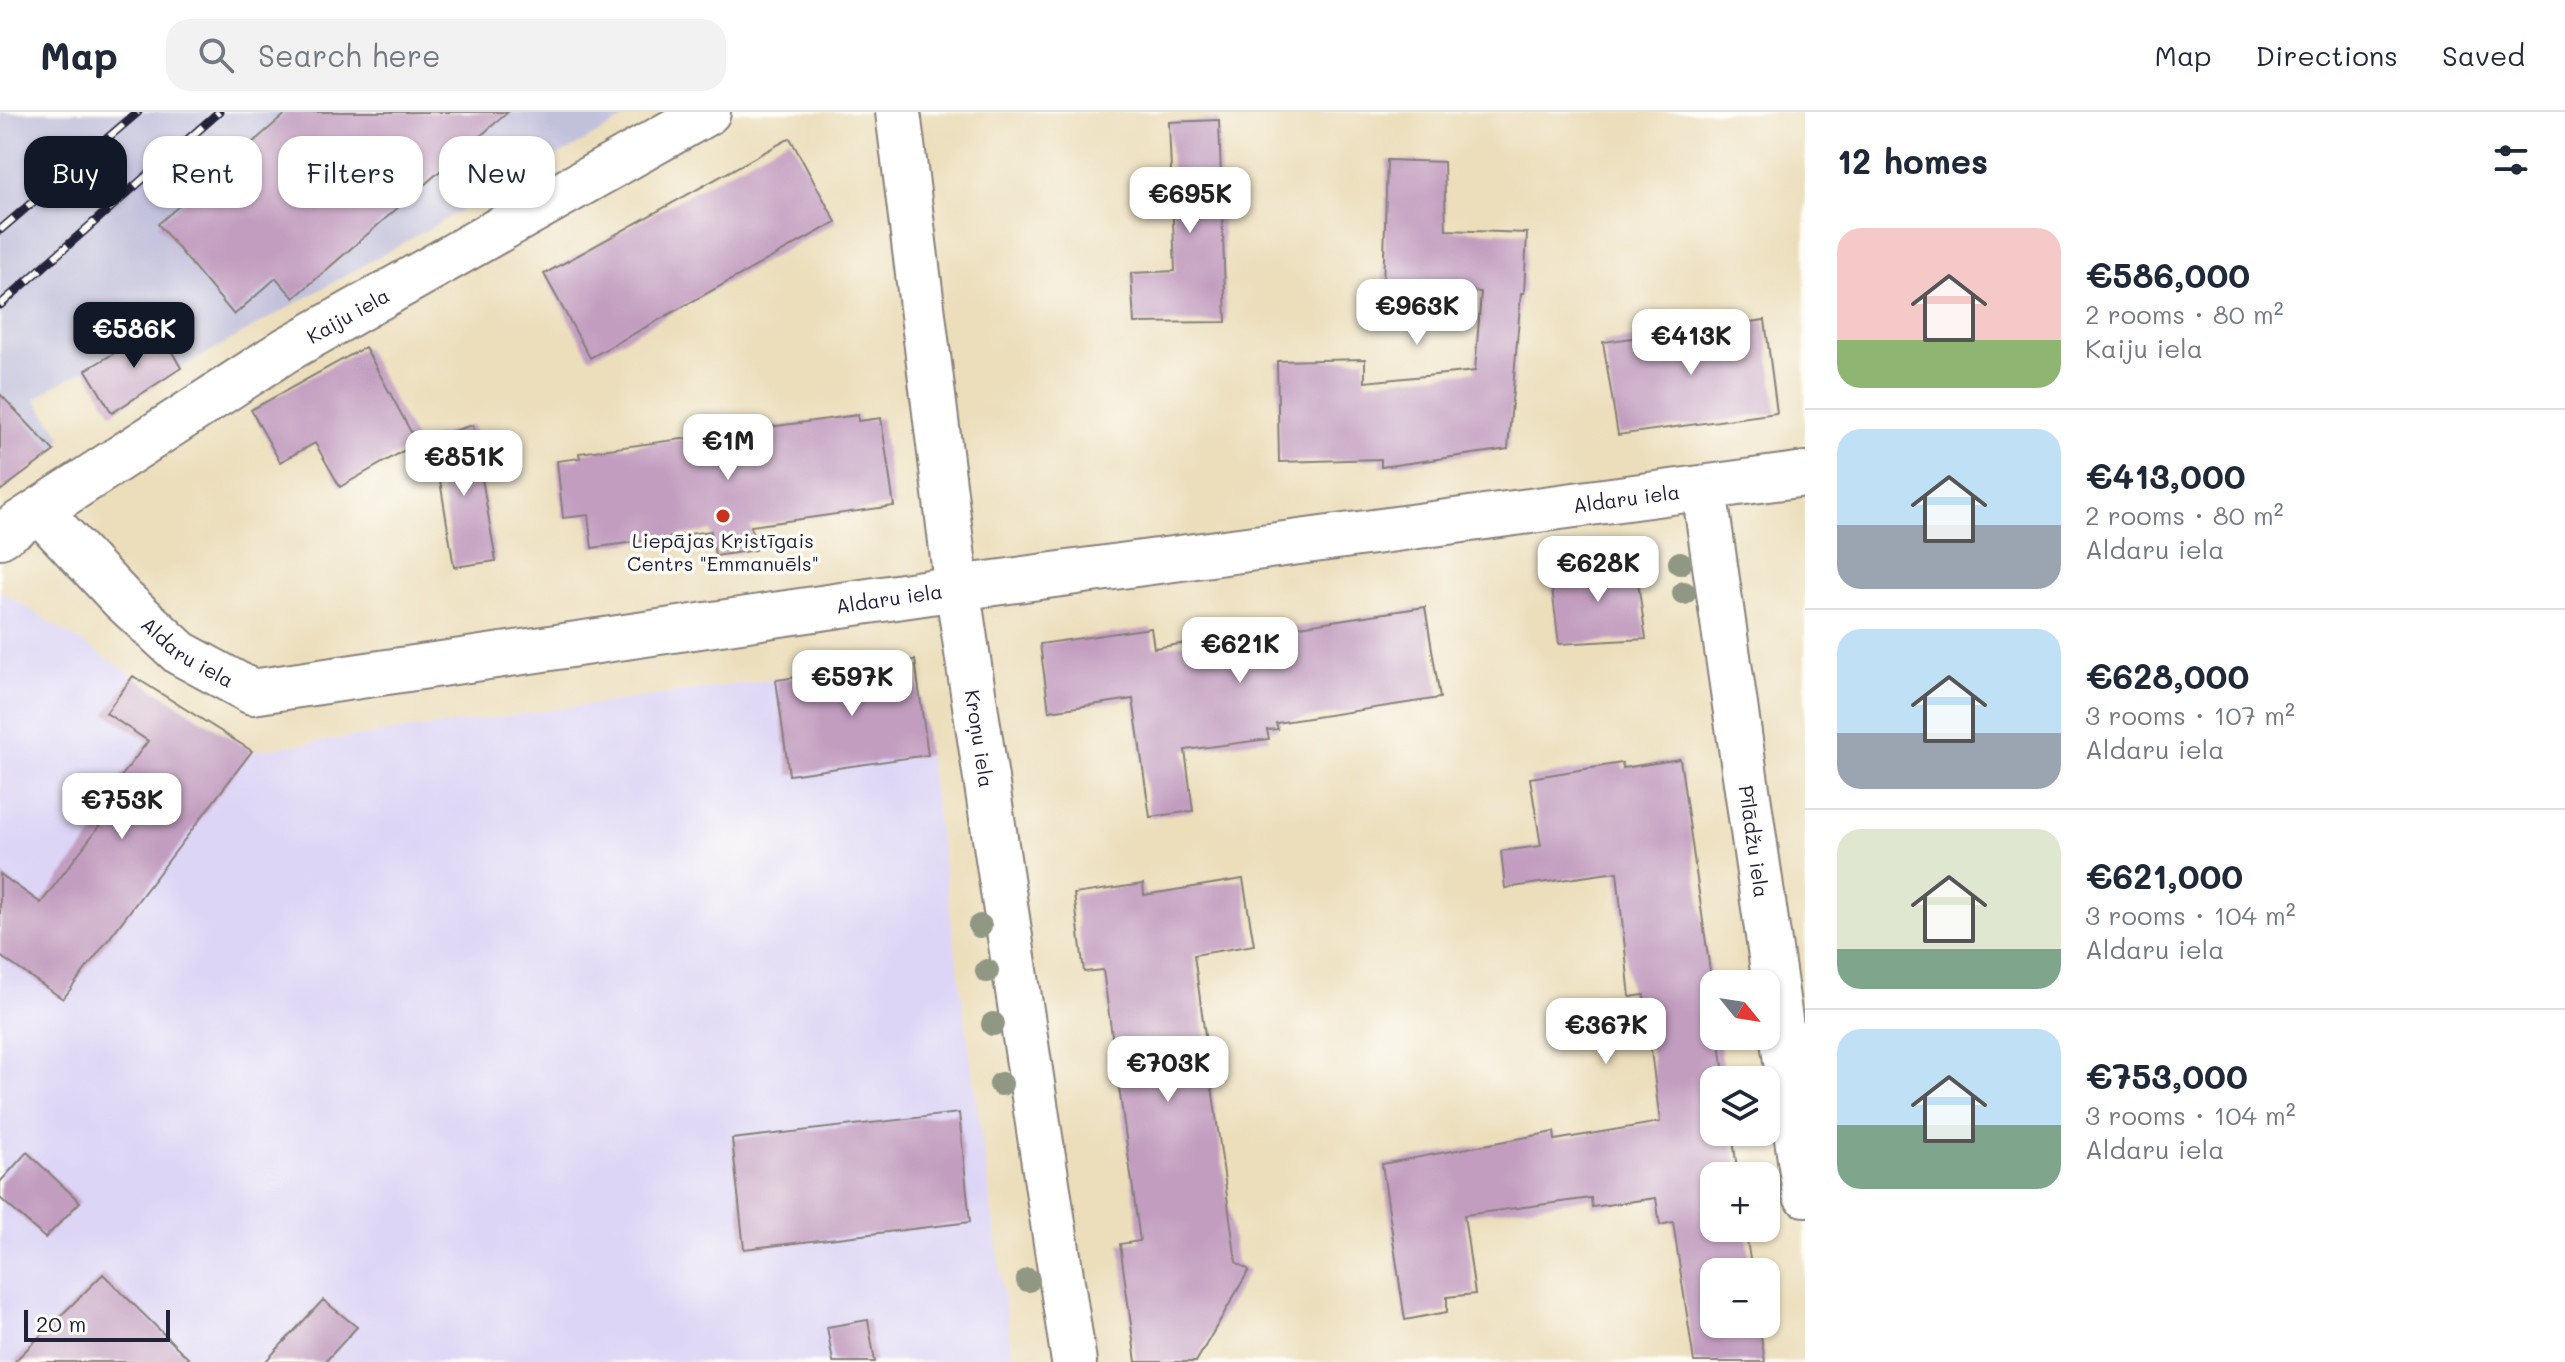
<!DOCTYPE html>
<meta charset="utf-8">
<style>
:root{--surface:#fff;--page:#f2f2f3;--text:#1f2937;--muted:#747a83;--line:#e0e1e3;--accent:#111827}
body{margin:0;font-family:Mali,sans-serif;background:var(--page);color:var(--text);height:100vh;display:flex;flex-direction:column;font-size:30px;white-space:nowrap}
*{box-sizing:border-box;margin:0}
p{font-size:26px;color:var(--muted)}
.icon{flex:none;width:44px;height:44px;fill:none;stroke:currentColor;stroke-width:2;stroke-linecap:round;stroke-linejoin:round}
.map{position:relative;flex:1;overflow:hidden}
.details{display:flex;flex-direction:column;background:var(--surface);width:760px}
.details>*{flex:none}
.guide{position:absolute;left:24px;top:24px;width:760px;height:72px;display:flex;gap:16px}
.needle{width:52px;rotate:120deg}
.controls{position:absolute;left:1700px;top:858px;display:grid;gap:16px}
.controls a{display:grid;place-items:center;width:80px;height:80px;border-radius:16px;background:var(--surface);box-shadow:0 2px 6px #0004;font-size:40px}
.scale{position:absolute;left:24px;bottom:20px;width:146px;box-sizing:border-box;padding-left:8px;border:4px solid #22223b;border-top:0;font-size:22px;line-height:28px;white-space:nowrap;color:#22223b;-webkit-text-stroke:6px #fdfcf7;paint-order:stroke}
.price{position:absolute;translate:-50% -68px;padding:0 18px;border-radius:16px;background:#fff;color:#222;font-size:26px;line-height:52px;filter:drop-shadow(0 2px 4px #0008)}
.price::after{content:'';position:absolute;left:50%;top:48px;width:24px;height:18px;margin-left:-12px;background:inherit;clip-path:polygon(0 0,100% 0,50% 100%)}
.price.active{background:var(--accent);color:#fff}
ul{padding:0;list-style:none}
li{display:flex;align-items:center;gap:24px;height:200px;padding:0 32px}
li+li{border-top:2px solid var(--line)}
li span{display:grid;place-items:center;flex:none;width:224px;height:160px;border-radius:24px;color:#555}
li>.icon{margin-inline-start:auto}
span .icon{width:96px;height:96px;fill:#fffc;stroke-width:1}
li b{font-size:34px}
h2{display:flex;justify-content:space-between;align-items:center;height:96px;padding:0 32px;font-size:34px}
.tag{padding:0 28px;border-radius:24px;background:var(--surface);box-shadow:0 2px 6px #0004;font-size:28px;line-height:72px}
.tag.active{background:var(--accent);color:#fff}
header{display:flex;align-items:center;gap:48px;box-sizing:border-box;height:112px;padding:0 40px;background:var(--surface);border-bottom:2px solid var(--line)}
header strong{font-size:38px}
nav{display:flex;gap:44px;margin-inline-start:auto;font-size:28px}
.search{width:560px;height:72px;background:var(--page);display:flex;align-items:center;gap:20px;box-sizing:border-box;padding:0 28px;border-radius:24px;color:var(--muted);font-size:30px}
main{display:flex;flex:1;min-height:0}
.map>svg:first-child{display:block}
.built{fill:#ddd5f6}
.industrial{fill:#c2c1dc}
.building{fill:#c29dc0}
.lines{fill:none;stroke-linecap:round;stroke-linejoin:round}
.minor-casing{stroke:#87807b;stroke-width:48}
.minor{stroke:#fff;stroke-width:44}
.rail-casing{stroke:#22223b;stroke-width:9}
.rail{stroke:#fdfcf7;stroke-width:6;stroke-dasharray:18;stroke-linecap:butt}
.tree{fill:#909782}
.poi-dot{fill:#c8321e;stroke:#fdfcf7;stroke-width:3}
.labels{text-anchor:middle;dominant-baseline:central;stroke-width:7;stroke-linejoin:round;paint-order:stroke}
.street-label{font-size:20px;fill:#22223b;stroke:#fdfcf7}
.poi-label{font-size:20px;fill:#22223b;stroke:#fdfcf7}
</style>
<header>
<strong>Map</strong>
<div class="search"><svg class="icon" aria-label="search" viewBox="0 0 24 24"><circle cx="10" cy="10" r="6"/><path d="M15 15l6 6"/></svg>Search here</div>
<nav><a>Map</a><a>Directions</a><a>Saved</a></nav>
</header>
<main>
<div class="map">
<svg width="1805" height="1250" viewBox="0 0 1805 1250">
<rect width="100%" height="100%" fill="#fdfcf7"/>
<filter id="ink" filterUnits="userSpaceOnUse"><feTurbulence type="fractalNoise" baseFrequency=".0125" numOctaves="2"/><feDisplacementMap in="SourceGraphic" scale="16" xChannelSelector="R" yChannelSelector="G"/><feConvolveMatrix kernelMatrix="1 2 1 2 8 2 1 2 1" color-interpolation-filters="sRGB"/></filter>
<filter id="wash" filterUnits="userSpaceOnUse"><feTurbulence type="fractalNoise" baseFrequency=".006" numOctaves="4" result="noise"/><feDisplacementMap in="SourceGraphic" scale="32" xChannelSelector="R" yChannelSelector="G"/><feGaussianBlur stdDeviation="1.8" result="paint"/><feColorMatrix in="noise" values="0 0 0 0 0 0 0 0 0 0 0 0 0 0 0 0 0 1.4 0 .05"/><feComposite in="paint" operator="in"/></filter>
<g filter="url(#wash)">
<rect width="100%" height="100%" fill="#ecdebb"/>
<!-- built -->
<path class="built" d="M0,478L252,639L915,548L1013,1250H0Z"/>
<!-- industrial -->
<path class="industrial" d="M0,0H636L181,256L113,301L86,258L58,272L35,287L62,325L54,339L0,379Z"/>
<g id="blocks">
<!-- building -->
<path class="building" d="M288,0H508L294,186L276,166L234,203L158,112Z
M1219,8L1226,210L1134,211L1131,161L1175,159L1169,10Z
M790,26L836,110L590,246L544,162Z
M1387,48L1444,50L1446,118L1527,121L1524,181H1521L1508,337L1381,355V347L1279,350L1277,249L1365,247V270L1475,259L1481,180L1383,176Z
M1765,208L1777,301L1618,323L1603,230Z
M158,215L181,256L112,301L86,258Z
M365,235L417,331L340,375L315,331L280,350L251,298Z
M0,282L54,339L0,379Z
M858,303V309L881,306L894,394L751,414L755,438L715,444L711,419L592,436L588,403L563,406L557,349L580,346L579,341Z
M473,313L496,449L454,455L433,325Z
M1635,449L1646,527L1559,532L1550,460Z
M1425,495L1440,586L1276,611L1278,617L1267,618L1269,627L1185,638L1193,699L1150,705L1133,587L1049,599L1040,532L1151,516L1154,536Z
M915,548L928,643L789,663L776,568Z
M133,564L252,639L63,887L0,844V762L41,791L119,688L109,681L148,629L106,601Z
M1680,647L1714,887V924H1719L1725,968H1714V1020H1732L1738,1064H1714V1116H1745L1752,1160H1714V1212H1759L1765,1250H1694L1673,1110L1660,1113L1656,1086L1592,1095L1591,1086L1464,1103L1475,1182L1447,1185V1200L1405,1208L1382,1052L1554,1020L1555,1028L1660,1010L1644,883L1630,885L1617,760L1505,776L1501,739L1541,734L1530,666L1622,651L1623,656Z
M1243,767L1254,833L1194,843L1236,1150L1249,1158L1196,1250H1136L1120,1132L1140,1129L1103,858L1084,860L1074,782L1143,772L1144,783Z
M959,1001L970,1110L744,1137L732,1027Z
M27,1040L80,1090L45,1126L0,1086V1070Z
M103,1162L192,1250H14Z
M323,1188L357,1215L325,1250H265Z
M868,1208L875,1250H833L827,1215Z"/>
</g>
</g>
<g filter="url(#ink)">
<use href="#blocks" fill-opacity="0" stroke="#87807b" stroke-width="2"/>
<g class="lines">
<!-- minor casing -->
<g class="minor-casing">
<g id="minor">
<path id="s1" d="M898,0L954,454L1074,1250"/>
<path id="s2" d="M1704,377L1805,1082"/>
<path id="s3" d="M39,399L123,488L180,541L252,580L957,476L1805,362"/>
<path id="s4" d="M0,424L286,238L708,0"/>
</g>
</g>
<!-- minor -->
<use href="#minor" class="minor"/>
<!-- rail casing -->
<g class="rail-casing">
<path id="rail" d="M0,118L138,0
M0,193L219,0"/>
</g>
<!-- rail -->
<use href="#rail" class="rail"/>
</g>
<!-- trees -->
<g class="tree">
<circle cx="1680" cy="451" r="12"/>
<circle cx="1684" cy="481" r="12"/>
<circle cx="980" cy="814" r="12"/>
<circle cx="987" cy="859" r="12"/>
<circle cx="993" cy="912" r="12"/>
<circle cx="1001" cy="972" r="12"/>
<circle cx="1028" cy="1168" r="12"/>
</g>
</g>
<!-- markers -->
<circle class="poi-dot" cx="723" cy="404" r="8"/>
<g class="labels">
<!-- street labels -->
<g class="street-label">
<text stroke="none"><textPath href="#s4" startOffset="412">Kaiju iela</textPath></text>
<text stroke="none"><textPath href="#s3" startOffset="1670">Aldaru iela</textPath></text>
<text stroke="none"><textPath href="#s3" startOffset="926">Aldaru iela</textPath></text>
<text stroke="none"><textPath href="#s3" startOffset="206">Aldaru iela</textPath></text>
<text stroke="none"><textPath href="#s1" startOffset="632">Kroņu iela</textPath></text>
<text stroke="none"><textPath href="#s2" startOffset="356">Pīlādžu iela</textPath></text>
</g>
<!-- poi labels -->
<g class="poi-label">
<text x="723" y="428">Liepājas Kristīgais<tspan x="723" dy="23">Centrs "Emmanuēls"</tspan></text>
</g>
</g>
</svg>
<div class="controls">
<a><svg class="needle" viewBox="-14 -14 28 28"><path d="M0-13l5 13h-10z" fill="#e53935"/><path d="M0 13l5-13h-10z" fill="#747a83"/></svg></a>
<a><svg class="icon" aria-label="layers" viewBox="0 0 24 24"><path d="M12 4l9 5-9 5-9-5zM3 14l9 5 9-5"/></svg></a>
<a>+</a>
<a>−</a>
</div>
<div class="scale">20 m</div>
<b class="price" style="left:1190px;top:123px">€695K</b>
<b class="price" style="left:1417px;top:235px">€963K</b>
<b class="price active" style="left:134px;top:258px">€586K</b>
<b class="price" style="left:1691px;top:265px">€413K</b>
<b class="price" style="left:728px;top:370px">€1M</b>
<b class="price" style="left:464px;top:386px">€851K</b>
<b class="price" style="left:1598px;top:492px">€628K</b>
<b class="price" style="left:1240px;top:573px">€621K</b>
<b class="price" style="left:852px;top:606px">€597K</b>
<b class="price" style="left:122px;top:729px">€753K</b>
<b class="price" style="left:1606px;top:954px">€367K</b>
<b class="price" style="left:1168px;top:992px">€703K</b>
<div class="guide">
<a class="tag active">Buy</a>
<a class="tag">Rent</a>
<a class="tag">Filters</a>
<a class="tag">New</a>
</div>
</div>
<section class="details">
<h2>12 homes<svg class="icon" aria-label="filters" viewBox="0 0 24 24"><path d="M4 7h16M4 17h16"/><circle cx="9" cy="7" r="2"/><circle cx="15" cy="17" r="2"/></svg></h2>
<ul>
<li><span style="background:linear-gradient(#f6c9c9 70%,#8fb573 0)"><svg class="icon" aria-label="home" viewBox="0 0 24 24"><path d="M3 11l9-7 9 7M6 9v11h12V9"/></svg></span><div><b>€586,000</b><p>2 rooms · 80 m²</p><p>Kaiju iela</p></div></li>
<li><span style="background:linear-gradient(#bfe0f5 60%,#9aa5b1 0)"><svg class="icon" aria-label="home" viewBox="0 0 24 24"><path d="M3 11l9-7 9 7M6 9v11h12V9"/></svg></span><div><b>€413,000</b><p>2 rooms · 80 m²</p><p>Aldaru iela</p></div></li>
<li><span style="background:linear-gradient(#bfe0f5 65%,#9aa5b1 0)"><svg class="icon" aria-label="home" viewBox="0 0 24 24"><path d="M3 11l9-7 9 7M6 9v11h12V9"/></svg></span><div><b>€628,000</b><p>3 rooms · 107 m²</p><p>Aldaru iela</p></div></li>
<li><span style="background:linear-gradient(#dfe7d0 75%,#7fa58c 0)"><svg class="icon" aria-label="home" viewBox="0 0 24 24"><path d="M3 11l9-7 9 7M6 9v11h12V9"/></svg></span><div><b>€621,000</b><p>3 rooms · 104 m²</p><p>Aldaru iela</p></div></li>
<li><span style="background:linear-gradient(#bfe0f5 60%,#7fa58c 0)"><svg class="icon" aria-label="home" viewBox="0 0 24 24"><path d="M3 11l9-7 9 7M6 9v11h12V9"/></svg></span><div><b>€753,000</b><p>3 rooms · 104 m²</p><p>Aldaru iela</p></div></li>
</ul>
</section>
</main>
